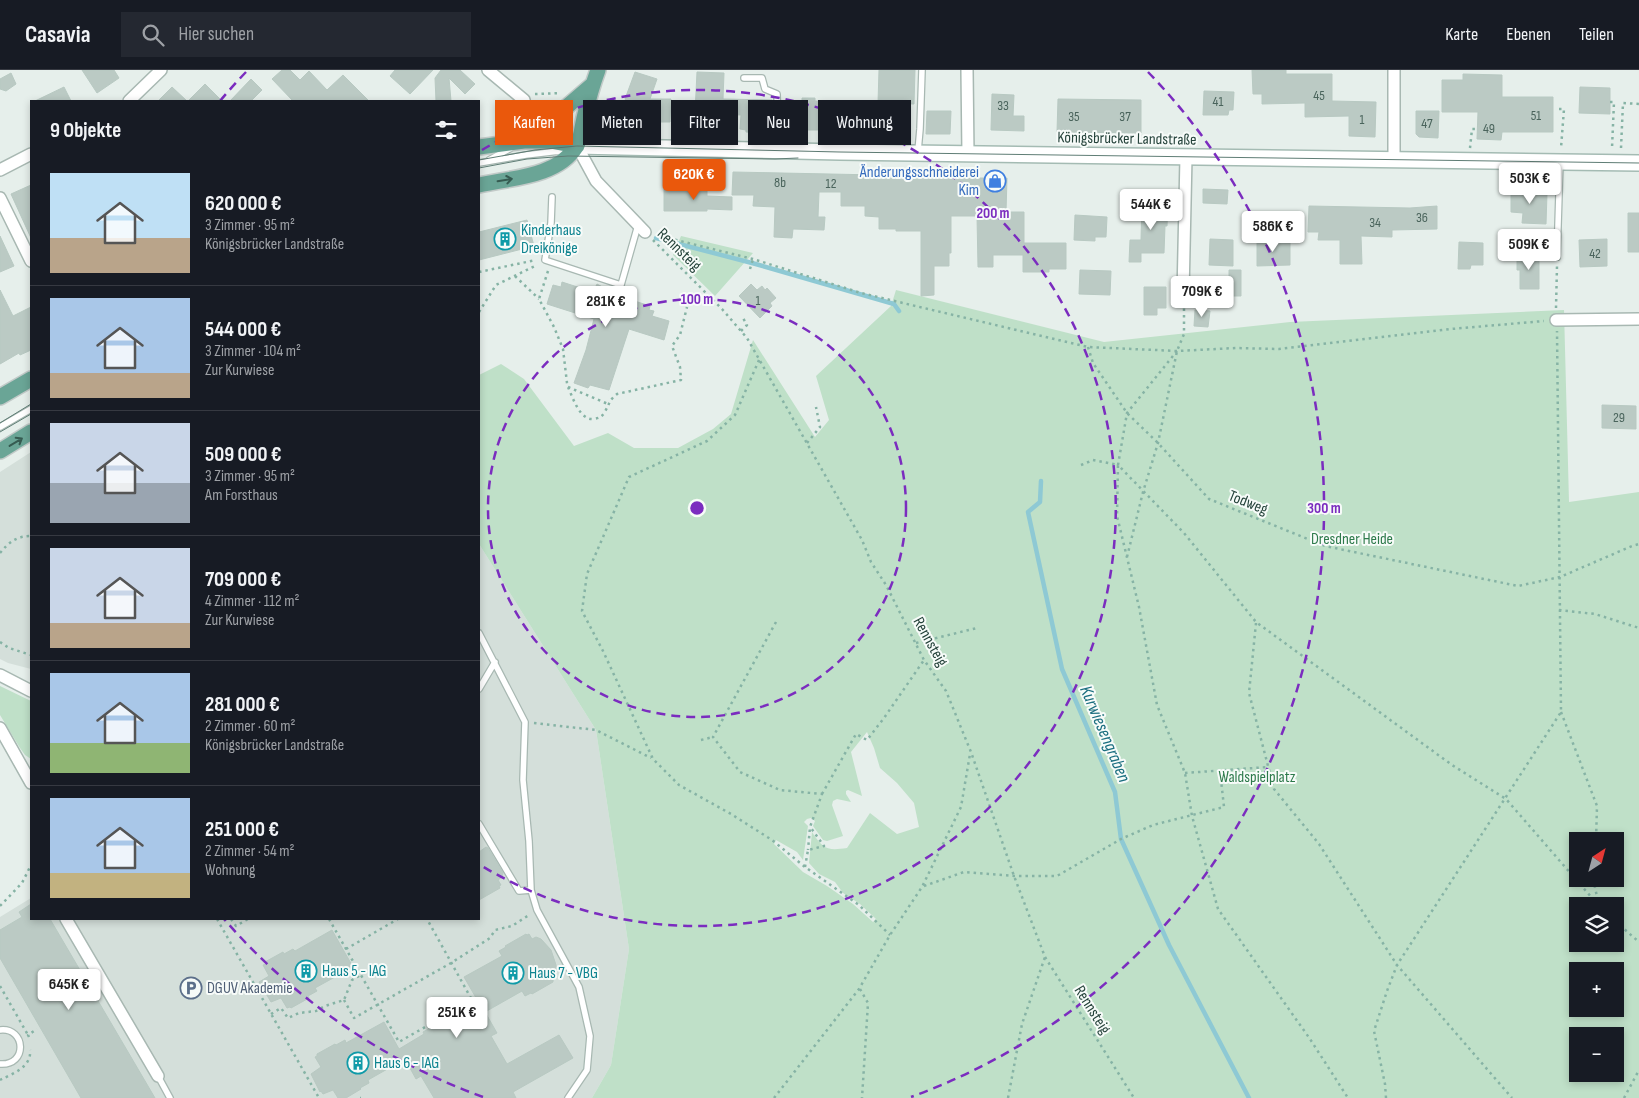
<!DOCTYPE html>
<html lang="de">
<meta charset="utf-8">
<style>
:root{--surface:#171b24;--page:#242831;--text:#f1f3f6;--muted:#9ea1a6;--line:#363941;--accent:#ea580c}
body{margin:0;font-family:"Sofia Sans Condensed",sans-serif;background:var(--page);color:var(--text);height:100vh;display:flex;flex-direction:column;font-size:19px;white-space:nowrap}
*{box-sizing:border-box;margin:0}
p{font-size:16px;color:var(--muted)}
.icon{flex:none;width:28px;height:28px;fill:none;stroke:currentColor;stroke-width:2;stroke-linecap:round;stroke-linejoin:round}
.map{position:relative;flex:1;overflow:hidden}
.drawer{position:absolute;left:30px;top:30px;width:450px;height:820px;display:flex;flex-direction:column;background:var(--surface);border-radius:0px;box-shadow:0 2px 8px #0003}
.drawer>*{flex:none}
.banner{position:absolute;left:495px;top:30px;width:475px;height:45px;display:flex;gap:10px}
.needle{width:32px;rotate:36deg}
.buttons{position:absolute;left:1569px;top:762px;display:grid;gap:10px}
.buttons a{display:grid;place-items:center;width:55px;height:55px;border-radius:0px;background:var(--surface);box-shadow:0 2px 8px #0003;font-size:25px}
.price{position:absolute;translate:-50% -42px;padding:0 11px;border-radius:5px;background:#fff;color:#222;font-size:16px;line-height:32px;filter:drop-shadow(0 1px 2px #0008)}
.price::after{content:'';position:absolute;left:50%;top:30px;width:15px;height:11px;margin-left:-8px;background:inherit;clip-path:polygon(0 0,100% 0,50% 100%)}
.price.active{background:var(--accent);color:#fff}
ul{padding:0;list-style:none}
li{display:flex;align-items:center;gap:15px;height:125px;padding:0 20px}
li+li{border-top:1px solid var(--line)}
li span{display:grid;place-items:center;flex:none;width:140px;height:100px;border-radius:0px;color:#555}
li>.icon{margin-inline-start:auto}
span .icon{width:60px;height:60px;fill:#fffc;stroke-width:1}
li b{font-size:21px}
h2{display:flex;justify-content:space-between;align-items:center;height:60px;padding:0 20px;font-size:21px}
.pill{padding:0 18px;border-radius:0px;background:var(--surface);box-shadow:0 2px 8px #0003;font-size:18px;line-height:45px}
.pill.active{background:var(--accent);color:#fff}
header{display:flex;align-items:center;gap:30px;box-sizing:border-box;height:70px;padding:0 25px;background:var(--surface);border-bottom:1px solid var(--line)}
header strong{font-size:24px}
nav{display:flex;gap:28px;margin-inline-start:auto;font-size:18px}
.search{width:350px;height:45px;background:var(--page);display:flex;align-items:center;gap:12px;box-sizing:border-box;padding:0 18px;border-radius:0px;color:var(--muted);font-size:19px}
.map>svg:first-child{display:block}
.built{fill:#d4dfda}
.green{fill:#bfe0c8;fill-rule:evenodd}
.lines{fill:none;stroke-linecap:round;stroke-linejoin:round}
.stream{stroke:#8ec9d4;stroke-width:4.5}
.building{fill:#bbcac4;stroke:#b8c9c2}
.service-casing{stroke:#a8b8b2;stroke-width:8}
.minor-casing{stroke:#a8b8b2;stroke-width:14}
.secondary-casing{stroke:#a4bbb3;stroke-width:18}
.primary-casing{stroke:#c2cac8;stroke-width:18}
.path{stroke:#86b3a5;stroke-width:2.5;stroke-dasharray:2.5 4;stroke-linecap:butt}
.service{stroke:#fff;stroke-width:5.5}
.minor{stroke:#fff;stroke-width:11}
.secondary{stroke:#fff;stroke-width:15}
.primary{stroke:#6aa596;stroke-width:15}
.tram{stroke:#5f7d75;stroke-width:1}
.oneway{stroke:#365b51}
.ring{fill:none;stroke:#7b2cbf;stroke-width:2.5;stroke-dasharray:9 6}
.labels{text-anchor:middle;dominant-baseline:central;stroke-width:4;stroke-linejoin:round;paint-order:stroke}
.number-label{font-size:14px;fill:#4a645c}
.street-label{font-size:16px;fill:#24423a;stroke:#f7fbf9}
.shop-label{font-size:16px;fill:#366cbe;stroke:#f7fbf9;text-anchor:end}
.culture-label{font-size:16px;fill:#0d838f;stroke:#f7fbf9;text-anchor:start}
.park-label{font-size:16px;fill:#2d7a4b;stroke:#f7fbf9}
.service-label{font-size:16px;fill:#4e5e75;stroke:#f7fbf9;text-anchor:start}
.water-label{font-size:18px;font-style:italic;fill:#1c6f80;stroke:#f7fbf9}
.centre{fill:#7b2cbf;stroke:#f7fbf9;stroke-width:2.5}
.ring-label{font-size:15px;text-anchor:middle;font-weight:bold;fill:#7b2cbf;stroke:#f7fbf9;stroke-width:4;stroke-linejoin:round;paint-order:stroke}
</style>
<header>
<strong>Casavia</strong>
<div class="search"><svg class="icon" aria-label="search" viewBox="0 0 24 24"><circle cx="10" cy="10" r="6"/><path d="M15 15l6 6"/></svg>Hier suchen</div>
<nav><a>Karte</a><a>Ebenen</a><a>Teilen</a></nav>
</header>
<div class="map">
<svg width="1639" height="1028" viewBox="0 0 1639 1028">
<rect width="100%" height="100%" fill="#e6efeb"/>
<!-- built -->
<path class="built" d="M31,382V599L8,593L0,589V402Z
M479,474L596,660L629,879L611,995L592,1028H0V847L31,828V849H479Z"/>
<!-- green -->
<path class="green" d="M681,166L753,183L715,226L673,185Z
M896,220L1104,272L1290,252L1564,240L1569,432L1639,422V1028H592L611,995L629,879L596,660L479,474V305L501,294L524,309L574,376L608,363L634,378H678L713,359L731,344L753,270L815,367L829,350L816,306L891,236ZM867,662L874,678L880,698L897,713L914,733L919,757L897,764L870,743L847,778C827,781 823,779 812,762L809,793L819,804L835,812L843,823L860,834L876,849L873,852L853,834L827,816L803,802L774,774L776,770L797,782L803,790L808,756L804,752L807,749L811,748L815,751L813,756L823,770L827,771L843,766L832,735L833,731L837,729L851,732L846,724V721L848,720L862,726L851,682ZM1578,771H1615V809H1578ZM1578,836H1615V874H1578ZM1578,901H1615V939H1578ZM1578,966H1615V1004H1578Z
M0,616L31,631V689L25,685L20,678L0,645Z"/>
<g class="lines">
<!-- stream -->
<path class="stream" d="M656,168L752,193L894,234L899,241
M1041,411L1040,432L1028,442L1062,599L1115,722L1121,769L1169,875L1249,1028"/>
</g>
<!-- building -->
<path class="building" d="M82,0H114L119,8L97,23Z
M282,0H290L300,10L309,1L327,20L343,5L369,31H293L272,9Z
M395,0H433L410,24L390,6Z
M441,0H460L475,14L465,24L449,8L451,31H436L435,8Z
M879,0H915L914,34L878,33Z
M1252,0H1286V4H1332V31L1376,32L1375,67L1349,66V46L1305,47V33L1262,34V24H1253Z
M635,2L657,9L650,29H671L670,52H641L625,29Z
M697,2L724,3L723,29L772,30L774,61L764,60V63L746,62V60L740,59L741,45L695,43Z
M11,3L16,14L6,21L0,19V9Z
M1463,4L1502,5V27H1553V62H1502L1501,70L1477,69L1478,42H1442V10H1463Z
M251,9L262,20L251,31H230Z
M205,14L222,31H188Z
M64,17L71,31H35Z
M172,17L187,31H158Z
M1580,17L1610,18V44L1579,43Z
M1204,21L1234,22L1233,40H1229L1228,45H1203Z
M992,24L1014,25L1013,46H1024V61L991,60Z
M802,28H815V31H826V36H851V32H874V60H845V57L818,58V60H802V57H783L782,31H802Z
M1058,29L1141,30V63L1057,62Z
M927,41H951L950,64H926Z
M1416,41H1439L1438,68L1419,67L1416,64Z
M733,102L925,106V108H1007L1006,142H1024V173H1066V199H1049V202H1023V185H993V197H978L977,146H951V183H949V196H934V225L921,226V161H896V159H879V147L865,146V136H841V122H819L818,147H825L824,160L793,159L792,168L774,167L775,137L753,136L754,125H732Z
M31,115V168L11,124Z
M1516,118L1543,119L1547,123L1546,154L1522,153L1523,143L1511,142V122Z
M664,119H707V126L732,127V140L707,139V141H664Z
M1203,119L1228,120L1227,134L1203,133Z
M1142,132L1168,133L1167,156H1165L1164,183H1141V192H1129L1130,170H1141Z
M1309,136L1410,138L1437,136V159L1392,160V167L1361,166L1362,194H1340V170H1318L1319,162H1308Z
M1628,143H1639V182H1628Z
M1075,145L1107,147L1106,167H1095V171L1074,170Z
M527,150L534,176L479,190V162Z
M0,166L14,196L0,202Z
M1210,169L1233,170V196L1209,195Z
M1607,169V196L1580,197L1579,170Z
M1257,171H1290V195L1257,196Z
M1459,172L1483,173V195H1471L1470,199H1458Z
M1517,185H1539V219H1520V200H1517Z
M1080,200L1111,201L1110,225L1079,224Z
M1229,200H1241V226H1229Z
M562,212L593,222L597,214L619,226L650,236L649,240L654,241L652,246L669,251L664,270L629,259L609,320L590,315L588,318L574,313L586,280L594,249L547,234L553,215L561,217Z
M751,214L757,220L762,216L765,220L767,218L776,228L770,233L772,236L760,248L739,226Z
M1144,217H1166V238H1157V245H1144Z
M0,220L13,246L31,237V280L20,285L19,283L0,294Z
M1195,240L1210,241L1208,257L1194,256Z
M1602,335L1636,336V359L1602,358Z
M486,777L488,778L503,803L502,807L498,810L501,815L499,816L500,818L479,830V782Z
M31,834V849H50L155,1028H81L0,888V860L22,847L19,842Z
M332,860L353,897L315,918L317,921L308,926L309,928L291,938L290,937L287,938L281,928L271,932L259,912L269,906L263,895L266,894L265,892L283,882L284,884L293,879L295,881Z
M526,864L527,865L529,864L532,869L536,867L541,869L551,880L556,895V902L552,904L555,909L553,910V912L532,924L531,923L525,926L522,921L485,942L497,963L491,966L507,994L559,965L573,988L513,1022L516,1028H434L421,1006L416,1009L405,989L368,1010L369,1013L360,1018L361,1019L346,1028H338L333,1020L323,1024L321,1021L320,1022L311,1004L321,997L315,987L317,986V984L335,974L336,975L345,970L346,973L384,952L399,979L424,964L423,962L453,945L454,947L479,933L464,907L502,886L499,881L506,877L505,876Z"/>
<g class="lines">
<!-- service casing -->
<g class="service-casing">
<path id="service" d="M744,8H762L765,19L777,24L778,57L780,79
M918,81L920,59L922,0
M489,90L511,78
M479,93L526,85L568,80
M552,127L551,153L545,190L621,215L638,155
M1557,187L1560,92
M0,357L31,339
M479,563L525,652L523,710L529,771L531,820L537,840L579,917L590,966L587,1000L568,1028
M479,619L495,592
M479,754L519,821L531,820
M0,960C26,957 28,996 0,994
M158,1006L170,1028"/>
</g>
<!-- minor casing -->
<g class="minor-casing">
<path id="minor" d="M488,0L524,30L530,64
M967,0L968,84
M129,31L161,0
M577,76L596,111L645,162
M1394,90V0
M0,100L31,84
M0,128L31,191
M1183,224L1186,87
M1556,250L1639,249
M0,605L31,621
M0,658L31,713
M66,849L158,1006"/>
</g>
<!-- secondary casing -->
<g class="secondary-casing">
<path id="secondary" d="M577,76L840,82L1639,93"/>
</g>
<!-- primary casing -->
<g class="primary-casing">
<path id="primary" d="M524,71L530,64L549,52L592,15
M479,77L524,71H550L577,76
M479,115C510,108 557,107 576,77C581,70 582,56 584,48C588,31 592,16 598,0
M0,327L31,309
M0,381L31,362"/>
</g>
<!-- path -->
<path class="path" d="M535,24L561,23
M1610,32H1614L1612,78
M599,38L617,45L616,63
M1559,39H1564L1561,78
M1470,78L1472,59H1476
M1621,78L1623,33L1639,34
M656,165L753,189L861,223L1088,277L1177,281L1236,278L1279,279L1451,259L1544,251
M653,170L722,239L747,268L862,470L871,492L886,515L924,590L946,621L971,682L1014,806L1045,887L1134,1028
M750,199L753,189
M548,201L539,229L554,257L563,279L567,313L568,317C573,328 580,351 594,349C599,348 602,347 604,343C610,334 608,331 617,324L681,310L680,297L672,276L680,265L687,237
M479,202L536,190
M515,206L539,229
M1556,238L1557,196
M479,242L496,215L537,195
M741,261L747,255L743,248
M1088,277L1093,293L1127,343L1158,373L1209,429L1325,476L1518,516L1560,507L1632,476L1639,474
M1177,281L1127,343L1118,395L1184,463L1256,552L1452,695L1506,729L1599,836
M759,290L735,345L707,371L629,407L587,504L582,541L603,581L653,689L679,715L731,744L772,770L805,797L859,835L890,865
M568,317L608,334
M807,373L820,357L816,337
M1081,395L1093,390L1118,395L1117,446L1139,537L1157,635L1185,703L1192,746L1218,839L1310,969L1348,1028
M0,483C9,472 17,466 31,466
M1127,487L1143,422L1158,373L1177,281L1184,264V235
M1559,540L1595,544L1639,558
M776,552L713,667L740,702L780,720L822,724L810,757L808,780
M1256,553L1249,623L1274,719L1319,774L1397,895L1512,1028
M0,572L9,578L31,585
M916,573L977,558
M1561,642L1597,736L1596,771
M534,653L596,660L651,688
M701,670L713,667
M1185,703L1268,697
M822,724L856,664L867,670L884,648L924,590
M805,797L808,780L824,776L811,758
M1593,809L1599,835
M924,816L964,802L1014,806H1057L1121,769L1153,755L1224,737L1220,701
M0,836L22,813L31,795
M217,849L319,1028
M231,849L236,856L248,849
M329,849L399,972L472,930L427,849
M1615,851L1639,872
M346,879L398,849
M0,916L28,965
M860,919L868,933L862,1028
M344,930L354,948L451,893L490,868L495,860L512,856L529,845
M271,944L281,938L288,948L299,943L316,941L325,936L344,930L352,910L361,905
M29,967L28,965L37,959
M0,1010C12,1004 32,997 30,980
M360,1028H361
M774,1028L859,919L890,865L922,817L961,737L970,684
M1008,1028L1022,954L1045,887
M1386,1028L1385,1014L1374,961L1387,921L1397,895L1561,642L1557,261
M1624,1028L1639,1000"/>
<!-- service -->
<use href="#service" class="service"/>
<!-- minor -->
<use href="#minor" class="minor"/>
<!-- secondary -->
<use href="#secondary" class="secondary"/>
<!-- primary -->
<use href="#primary" class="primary"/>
<!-- tram -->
<path class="tram" d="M479,90L535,80L577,76L840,82L1639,93
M479,98L527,89L568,86L775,89L798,88
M0,353L31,334
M0,362L31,344"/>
</g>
<!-- one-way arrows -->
<defs><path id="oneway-shaft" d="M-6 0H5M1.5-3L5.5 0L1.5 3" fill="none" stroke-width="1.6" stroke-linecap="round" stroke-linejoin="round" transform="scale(1.25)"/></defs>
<g class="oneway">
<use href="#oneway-shaft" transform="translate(505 110) rotate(-9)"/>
<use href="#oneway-shaft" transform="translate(16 372) rotate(-31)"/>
</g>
<!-- distance rings -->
<g class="ring">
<circle cx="697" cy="438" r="209"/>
<path d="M482 80A418 418 0 1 1 482 796"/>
<path d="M483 1027A627 627 0 0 1 224 849M220 31A627 627 0 0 1 246 2M1148 2A627 627 0 0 1 911 1027"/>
</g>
<!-- icons -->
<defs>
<g id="shop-ring" transform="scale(1.125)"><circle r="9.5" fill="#f7fbf9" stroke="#3f7fe0" stroke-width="1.5"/><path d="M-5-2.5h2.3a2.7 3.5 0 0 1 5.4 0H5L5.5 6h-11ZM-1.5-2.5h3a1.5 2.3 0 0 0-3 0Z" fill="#3f7fe0"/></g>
<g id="building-ring" transform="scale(1.125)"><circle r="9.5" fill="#f7fbf9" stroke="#0f9aa8" stroke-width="1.5"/><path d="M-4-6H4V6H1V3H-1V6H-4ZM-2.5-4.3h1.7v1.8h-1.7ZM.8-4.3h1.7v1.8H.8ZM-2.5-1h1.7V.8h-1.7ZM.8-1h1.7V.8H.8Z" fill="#0f9aa8"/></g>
<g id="parking-ring" transform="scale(1.125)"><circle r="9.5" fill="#f7fbf9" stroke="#5c6f8a" stroke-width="1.5"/><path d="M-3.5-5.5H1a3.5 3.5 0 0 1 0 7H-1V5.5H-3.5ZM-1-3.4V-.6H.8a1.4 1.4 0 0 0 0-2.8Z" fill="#5c6f8a"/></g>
</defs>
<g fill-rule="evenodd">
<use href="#shop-ring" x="995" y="111"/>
<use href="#building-ring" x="505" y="169"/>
<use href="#building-ring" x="306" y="901"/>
<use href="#building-ring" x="513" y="903"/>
<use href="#parking-ring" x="191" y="918"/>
<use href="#building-ring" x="358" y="993"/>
</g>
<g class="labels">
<!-- number labels -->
<g class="number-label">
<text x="1319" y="25">45</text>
<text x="1218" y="31">41</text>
<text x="1003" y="35">33</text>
<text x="1536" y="45">51</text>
<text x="1074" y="46">35</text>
<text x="1125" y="46">37</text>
<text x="1362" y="49">1</text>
<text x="1427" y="53">47</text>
<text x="1489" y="58">49</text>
<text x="780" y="112">8b</text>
<text x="831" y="113">12</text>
<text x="1422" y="147">36</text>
<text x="1375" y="152">34</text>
<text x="1595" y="183">42</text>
<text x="758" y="230">1</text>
<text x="1619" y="347">29</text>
</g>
<!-- street labels -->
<g class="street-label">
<text transform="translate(1127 69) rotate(1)">Königsbrücker Landstraße</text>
<text transform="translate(679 180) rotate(44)">Rennsteig</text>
<text transform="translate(1248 433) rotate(22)">Todweg</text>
<text transform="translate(930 572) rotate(61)">Rennsteig</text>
<text transform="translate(1092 940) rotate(58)">Rennsteig</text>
</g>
<!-- shop labels -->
<g class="shop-label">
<text x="979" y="102">Änderungsschneiderei<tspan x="979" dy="18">Kim</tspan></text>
</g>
<!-- culture labels -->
<g class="culture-label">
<text x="521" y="160">Kinderhaus<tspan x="521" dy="18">Dreikönige</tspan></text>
<text x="322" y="901">Haus 5 - IAG</text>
<text x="529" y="903">Haus 7 - VBG</text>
<text x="374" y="993">Haus 6 - IAG</text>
</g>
<!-- park labels -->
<g class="park-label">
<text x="1352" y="469">Dresdner Heide</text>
<text x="1257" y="707">Waldspielplatz</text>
</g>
<!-- service labels -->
<g class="service-label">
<text x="207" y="918">DGUV Akademie</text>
</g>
<!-- water labels -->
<g class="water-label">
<text transform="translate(1105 664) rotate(67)">Kurwiesengraben</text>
</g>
</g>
<circle cx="697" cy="438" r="8" class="centre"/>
<g class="ring-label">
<text x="993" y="148">200 m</text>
<text x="697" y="234">100 m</text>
<text x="1324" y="443">300 m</text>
</g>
</svg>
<div class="buttons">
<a><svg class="needle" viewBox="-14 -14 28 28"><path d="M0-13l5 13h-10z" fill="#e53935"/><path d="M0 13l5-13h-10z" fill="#9ea1a6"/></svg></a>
<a><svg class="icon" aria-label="layers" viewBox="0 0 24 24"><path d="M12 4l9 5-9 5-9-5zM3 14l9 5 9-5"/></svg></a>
<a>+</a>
<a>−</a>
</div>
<b class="price active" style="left:694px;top:131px">620K €</b>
<b class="price" style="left:1530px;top:135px">503K €</b>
<b class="price" style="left:1151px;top:161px">544K €</b>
<b class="price" style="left:1273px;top:183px">586K €</b>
<b class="price" style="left:1529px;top:201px">509K €</b>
<b class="price" style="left:1202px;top:248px">709K €</b>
<b class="price" style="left:606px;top:258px">281K €</b>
<b class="price" style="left:69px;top:941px">645K €</b>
<b class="price" style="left:457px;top:969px">251K €</b>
<div class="banner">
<a class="pill active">Kaufen</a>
<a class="pill">Mieten</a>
<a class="pill">Filter</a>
<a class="pill">Neu</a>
<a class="pill">Wohnung</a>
</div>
<section class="drawer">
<h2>9 Objekte<svg class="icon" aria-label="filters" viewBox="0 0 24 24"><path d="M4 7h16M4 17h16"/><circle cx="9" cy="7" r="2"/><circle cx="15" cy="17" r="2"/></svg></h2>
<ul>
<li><span style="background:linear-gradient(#bfe0f5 65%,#b9a48a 0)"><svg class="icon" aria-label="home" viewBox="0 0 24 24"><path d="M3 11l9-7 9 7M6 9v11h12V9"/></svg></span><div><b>620 000 €</b><p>3 Zimmer · 95 m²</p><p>Königsbrücker Landstraße</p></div></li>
<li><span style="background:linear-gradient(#a9c7e8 75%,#b9a48a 0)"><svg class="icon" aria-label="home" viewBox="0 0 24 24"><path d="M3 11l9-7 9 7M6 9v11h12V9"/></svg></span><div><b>544 000 €</b><p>3 Zimmer · 104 m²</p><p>Zur Kurwiese</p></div></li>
<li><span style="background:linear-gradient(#c9d6e8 60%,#9aa5b1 0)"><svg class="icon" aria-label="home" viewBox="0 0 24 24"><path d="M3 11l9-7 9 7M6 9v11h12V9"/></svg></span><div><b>509 000 €</b><p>3 Zimmer · 95 m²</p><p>Am Forsthaus</p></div></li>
<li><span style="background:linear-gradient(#c9d6e8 75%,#b9a48a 0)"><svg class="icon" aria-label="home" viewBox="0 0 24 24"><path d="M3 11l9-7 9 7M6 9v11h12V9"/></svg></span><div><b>709 000 €</b><p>4 Zimmer · 112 m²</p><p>Zur Kurwiese</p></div></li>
<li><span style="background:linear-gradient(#a9c7e8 70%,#8fb573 0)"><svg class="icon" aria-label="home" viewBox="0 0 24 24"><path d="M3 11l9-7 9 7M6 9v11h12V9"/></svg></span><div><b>281 000 €</b><p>2 Zimmer · 60 m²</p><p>Königsbrücker Landstraße</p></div></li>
<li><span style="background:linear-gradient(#a9c7e8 75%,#c2b280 0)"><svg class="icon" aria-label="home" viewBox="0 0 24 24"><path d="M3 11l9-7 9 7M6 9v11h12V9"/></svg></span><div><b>251 000 €</b><p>2 Zimmer · 54 m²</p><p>Wohnung</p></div></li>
</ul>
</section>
</div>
